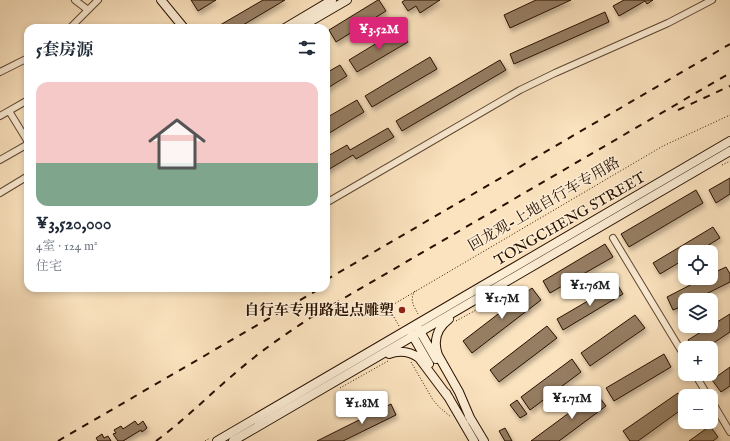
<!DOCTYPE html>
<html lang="zh">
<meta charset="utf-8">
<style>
:root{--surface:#fff;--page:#f2f2f3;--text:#1f2937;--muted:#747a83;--line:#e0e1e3;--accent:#db2777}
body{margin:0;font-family:"IM FELL English","Noto Serif SC",serif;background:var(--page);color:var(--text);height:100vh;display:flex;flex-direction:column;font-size:15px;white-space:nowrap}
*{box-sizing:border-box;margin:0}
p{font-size:13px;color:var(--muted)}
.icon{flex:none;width:22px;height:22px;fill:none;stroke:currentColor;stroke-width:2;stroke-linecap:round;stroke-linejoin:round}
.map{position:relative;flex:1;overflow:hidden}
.side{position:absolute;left:24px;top:24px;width:306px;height:268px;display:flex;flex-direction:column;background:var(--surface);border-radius:12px;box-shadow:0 2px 6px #0003}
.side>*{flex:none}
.fabs{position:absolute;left:678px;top:245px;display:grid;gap:8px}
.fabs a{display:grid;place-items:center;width:40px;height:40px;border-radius:8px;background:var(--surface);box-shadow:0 2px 6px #0003;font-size:20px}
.price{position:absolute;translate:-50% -34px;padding:0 9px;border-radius:4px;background:#fff;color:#222;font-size:13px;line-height:26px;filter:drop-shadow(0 1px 2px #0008)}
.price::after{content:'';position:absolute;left:50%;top:24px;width:12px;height:9px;margin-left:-6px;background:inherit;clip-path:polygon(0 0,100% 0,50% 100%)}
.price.active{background:var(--accent);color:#fff}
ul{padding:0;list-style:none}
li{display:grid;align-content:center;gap:8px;height:212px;padding:0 12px}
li+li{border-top:1px solid var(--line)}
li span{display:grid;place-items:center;height:124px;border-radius:12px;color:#555}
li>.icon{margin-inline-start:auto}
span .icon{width:72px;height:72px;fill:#fffc;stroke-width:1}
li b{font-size:17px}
h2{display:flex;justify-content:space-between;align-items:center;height:48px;padding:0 12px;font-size:17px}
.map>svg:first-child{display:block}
.building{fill:#967e63;stroke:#291000;filter:url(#shadow)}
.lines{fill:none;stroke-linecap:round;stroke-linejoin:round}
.street-casing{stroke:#5e4530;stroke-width:8}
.secondary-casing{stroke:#291000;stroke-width:10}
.path{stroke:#291000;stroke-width:1;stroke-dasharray:1 2;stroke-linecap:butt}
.street{stroke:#fcedd5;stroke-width:6}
.secondary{stroke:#fcedd5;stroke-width:8}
.rail{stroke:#291000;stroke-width:2;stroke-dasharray:7 7;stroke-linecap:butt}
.poi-dot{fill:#8f2418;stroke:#fcedd5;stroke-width:1.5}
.labels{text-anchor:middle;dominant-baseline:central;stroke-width:3;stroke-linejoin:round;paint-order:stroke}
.street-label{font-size:15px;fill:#291000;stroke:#fcedd5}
.poi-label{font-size:15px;font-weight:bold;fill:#291000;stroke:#fcedd5;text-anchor:end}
</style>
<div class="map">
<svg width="730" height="441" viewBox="0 0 730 441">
<defs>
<filter id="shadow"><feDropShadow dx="2" dy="3.5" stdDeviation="2" flood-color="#0004"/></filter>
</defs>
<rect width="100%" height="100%" fill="#fbe3bf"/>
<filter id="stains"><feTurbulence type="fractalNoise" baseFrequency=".005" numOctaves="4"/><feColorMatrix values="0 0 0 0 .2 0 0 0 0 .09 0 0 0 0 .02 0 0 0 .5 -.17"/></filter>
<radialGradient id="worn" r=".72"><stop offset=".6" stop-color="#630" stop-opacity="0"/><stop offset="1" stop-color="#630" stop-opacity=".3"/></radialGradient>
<!-- building -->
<path class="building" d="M191,0H216L198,11Z
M263,0H285L238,28H215Z
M378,0H379L386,11L336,42L329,30Z
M405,0H440L420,13L416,6L408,11L402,2Z
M536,0H571L510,28L504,15Z
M624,0H653L647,4L645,1L619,16L613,6Z
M605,12L609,22L514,64L510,54Z
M400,29L408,42L357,72L349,60Z
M430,57L437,69L372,107L365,96Z
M500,60L506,70L402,131L396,121Z
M340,65L347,76L326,89V73Z
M357,100L364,112L326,135V118Z
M388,128L394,137L356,159L353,155L326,171V157L347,145L350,150Z
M730,178V194L716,203L709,190Z
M696,190L703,203L629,247L621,234Z
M713,227L720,238L697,252H685V259L660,274L653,263Z
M605,244L613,257L550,293L543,281Z
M726,267L730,274V282L694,300H685V305L673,310L667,297L704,278H711V274Z
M617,284L623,294L563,330L557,319Z
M532,288L541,300L472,353L463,341Z
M730,314V332L706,348H693L688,340Z
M635,315L645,328L590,366L581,353Z
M547,326L557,338L499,382L490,370Z
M664,354L671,367L614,401L606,388Z
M572,359L581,372L530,410L521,397Z
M730,367V386L721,392L712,380Z
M596,393L606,406L559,441H531Z
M678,393L685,403V407L638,441H630L623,431Z
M517,400L527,414L520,418L510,405Z
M391,404L396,415L343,441H317Z
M135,421L138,425L143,421L147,428L142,432L141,430L123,441H118L113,434L116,433L114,430L121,426L123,429Z
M710,426L718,437L713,441H689Z
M505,428L512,441H505L499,431Z
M102,434L104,438L108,436L111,441H98L96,438Z"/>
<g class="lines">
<!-- street casing -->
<g class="street-casing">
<path id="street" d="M75,0L88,10
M70,28L98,0
M0,72L28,58
M9,111L28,142
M0,116L28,100
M0,160L28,144
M0,193L28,176
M326,203L520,90L555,73L668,23L712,0
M613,238L685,357
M695,374L708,396
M711,400L730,432"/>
</g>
<!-- secondary casing -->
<g class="secondary-casing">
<path id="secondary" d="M161,0L184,28
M285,28L332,0
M299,28L347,0
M449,319C437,328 433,341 438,355L459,392L471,420
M418,328L436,359
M410,331L429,364
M389,354C400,350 409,351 419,358L449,398
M446,393L474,441
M469,416L484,441
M217,441L730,141
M233,441L730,151"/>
</g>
<!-- path -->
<path class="path" d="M722,165L730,161
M415,291C409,300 414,306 418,314
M456,321L489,303L503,293
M399,326L390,310L394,304L663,146L730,115
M411,362L433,400L439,407L451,417
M340,388L388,361
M205,441L210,438"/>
<!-- street -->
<use href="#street" class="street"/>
<!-- secondary -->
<use href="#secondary" class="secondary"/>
<!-- rail -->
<path class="rail" d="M678,110L730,86
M326,280L730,44
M58,441L321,288
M156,441C186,419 211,393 240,369C262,350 286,334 310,318L730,73"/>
</g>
<!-- markers -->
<circle class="poi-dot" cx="402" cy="310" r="4"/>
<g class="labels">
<!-- street labels -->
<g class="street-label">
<text transform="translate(544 204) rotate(-30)">回龙观-上地自行车专用路</text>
<text transform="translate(570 219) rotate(-30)">TONGCHENG STREET</text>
</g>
<!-- poi labels -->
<g class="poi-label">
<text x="394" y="310">自行车专用路起点雕塑</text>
</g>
</g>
<rect width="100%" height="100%" filter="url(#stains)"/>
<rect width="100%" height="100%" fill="url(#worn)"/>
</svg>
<div class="fabs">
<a><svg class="icon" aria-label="locate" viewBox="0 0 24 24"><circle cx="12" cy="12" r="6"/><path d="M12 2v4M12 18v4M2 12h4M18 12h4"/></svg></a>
<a><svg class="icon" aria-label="layers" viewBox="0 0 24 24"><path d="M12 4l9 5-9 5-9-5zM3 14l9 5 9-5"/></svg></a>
<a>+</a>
<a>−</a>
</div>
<b class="price active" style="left:379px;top:51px">¥3.52M</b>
<b class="price" style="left:590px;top:307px">¥1.76M</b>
<b class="price" style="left:502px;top:320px">¥1.7M</b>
<b class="price" style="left:572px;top:420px">¥1.71M</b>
<b class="price" style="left:362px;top:425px">¥1.8M</b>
<section class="side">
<h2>5套房源<svg class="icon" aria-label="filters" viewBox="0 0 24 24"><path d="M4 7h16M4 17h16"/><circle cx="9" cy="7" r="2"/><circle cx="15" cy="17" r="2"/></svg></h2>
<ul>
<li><span style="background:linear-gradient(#f6c9c9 65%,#7fa58c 0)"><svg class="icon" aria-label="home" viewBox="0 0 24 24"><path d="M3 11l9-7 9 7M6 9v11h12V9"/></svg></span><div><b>¥3,520,000</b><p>4室 · 124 m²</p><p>住宅</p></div></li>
</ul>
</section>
</div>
